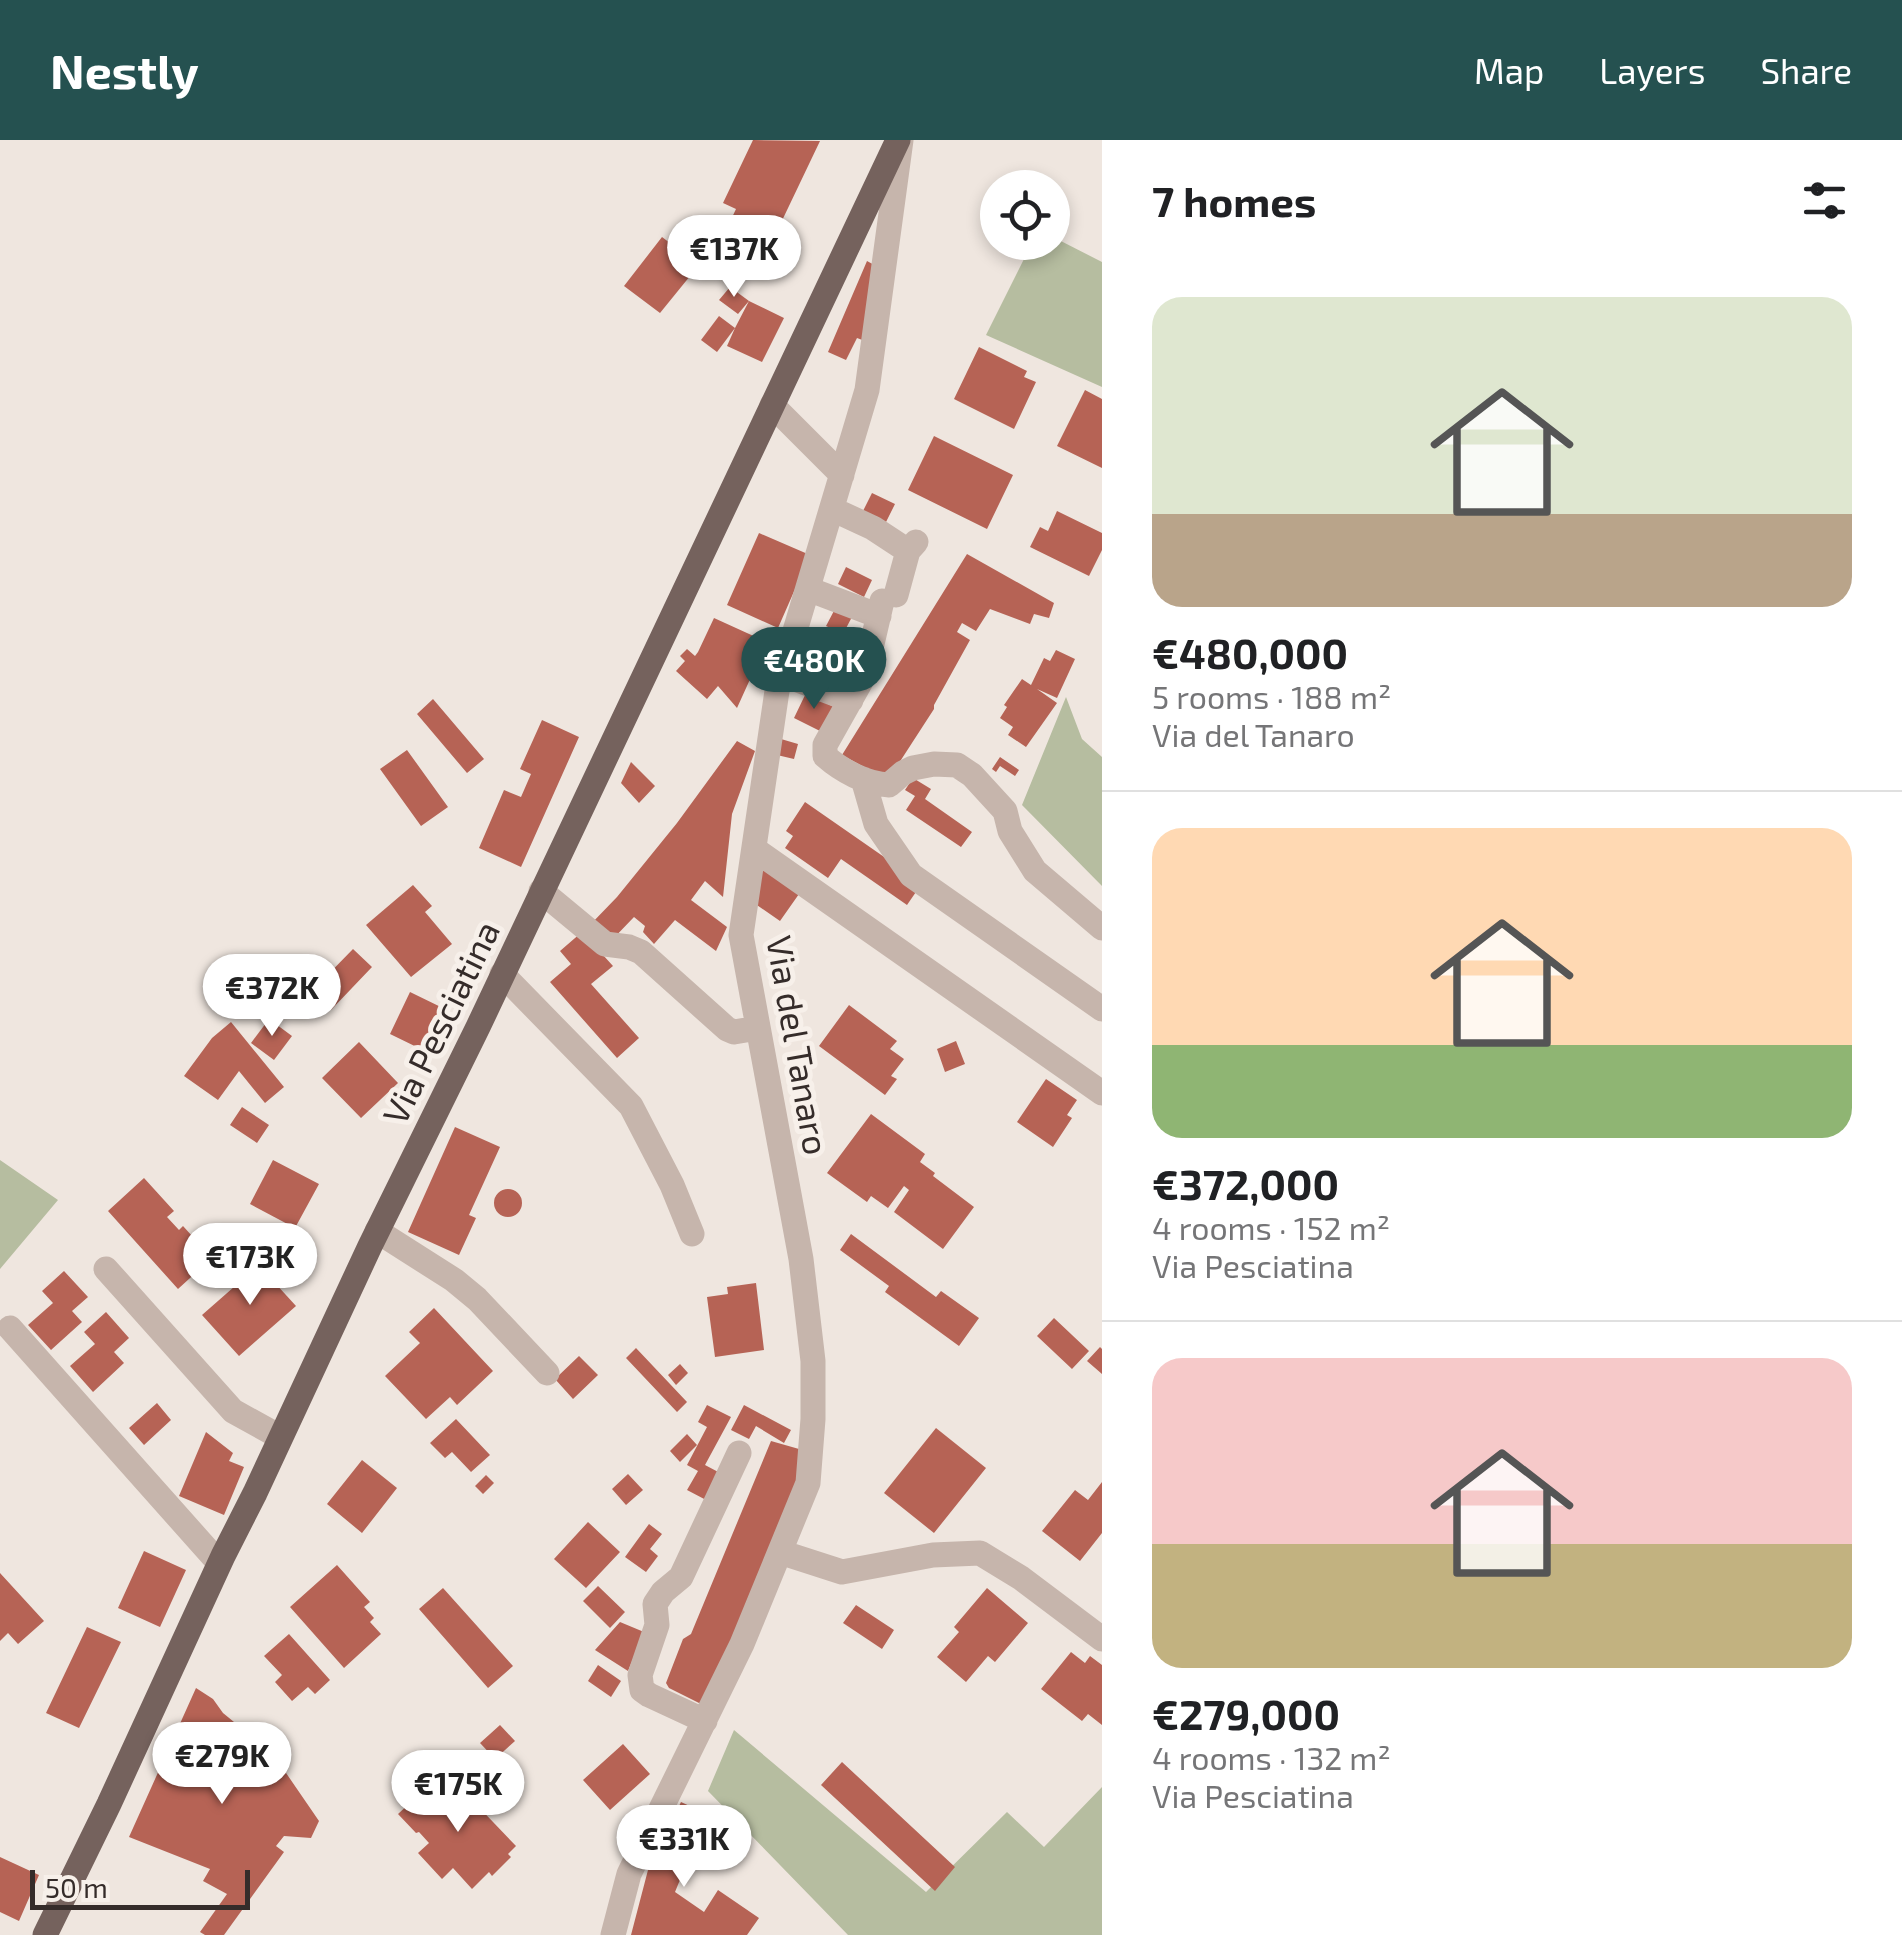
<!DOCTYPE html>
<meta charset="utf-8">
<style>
:root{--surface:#fff;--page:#f6f6f6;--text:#202124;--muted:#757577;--line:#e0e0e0;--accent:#255150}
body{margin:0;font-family:"Exo 2",sans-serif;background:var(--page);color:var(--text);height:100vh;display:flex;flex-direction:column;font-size:38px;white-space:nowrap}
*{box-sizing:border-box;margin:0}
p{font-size:32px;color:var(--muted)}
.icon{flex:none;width:55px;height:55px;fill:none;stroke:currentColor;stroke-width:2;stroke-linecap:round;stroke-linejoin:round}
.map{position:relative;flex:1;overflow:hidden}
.sheet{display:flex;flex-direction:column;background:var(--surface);width:800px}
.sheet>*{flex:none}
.fabs{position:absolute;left:980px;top:30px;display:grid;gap:20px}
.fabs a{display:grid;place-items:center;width:90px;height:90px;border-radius:50%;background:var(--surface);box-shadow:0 5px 15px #0003;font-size:50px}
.scale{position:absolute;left:30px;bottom:25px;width:220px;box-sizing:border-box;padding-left:10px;border:5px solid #352c2a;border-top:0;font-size:28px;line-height:35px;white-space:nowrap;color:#352c2a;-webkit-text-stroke:8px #f7f0ea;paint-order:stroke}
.price{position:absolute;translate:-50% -85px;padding:0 22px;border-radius:35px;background:#fff;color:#222;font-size:32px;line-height:65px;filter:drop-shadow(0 2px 5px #0008)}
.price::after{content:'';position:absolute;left:50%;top:60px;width:30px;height:22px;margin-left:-15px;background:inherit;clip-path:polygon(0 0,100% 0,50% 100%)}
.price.selected{background:var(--accent);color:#fff}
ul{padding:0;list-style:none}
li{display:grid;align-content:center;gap:20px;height:530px;padding:0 50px}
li+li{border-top:2px solid var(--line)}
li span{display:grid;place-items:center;height:310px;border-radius:30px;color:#555}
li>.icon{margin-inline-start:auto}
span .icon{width:180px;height:180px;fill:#fffc;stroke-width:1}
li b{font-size:42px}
h2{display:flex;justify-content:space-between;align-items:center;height:120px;padding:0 50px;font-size:42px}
header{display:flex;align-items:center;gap:60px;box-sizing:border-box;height:140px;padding:0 50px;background:var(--accent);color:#fff}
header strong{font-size:48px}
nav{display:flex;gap:55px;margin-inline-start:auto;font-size:35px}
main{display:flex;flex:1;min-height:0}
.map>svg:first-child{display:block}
.green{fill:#b6bda0}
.building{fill:#b66355}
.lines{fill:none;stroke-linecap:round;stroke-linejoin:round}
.minor{stroke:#c6b5ac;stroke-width:25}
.major{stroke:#75625d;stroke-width:25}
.labels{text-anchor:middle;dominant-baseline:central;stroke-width:10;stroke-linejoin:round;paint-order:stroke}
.street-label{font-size:35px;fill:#352c2a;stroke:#f7f0ea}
</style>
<header>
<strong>Nestly</strong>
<nav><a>Map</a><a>Layers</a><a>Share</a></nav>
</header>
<main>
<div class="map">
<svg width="1102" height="1795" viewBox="0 0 1102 1795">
<rect width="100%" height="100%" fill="#efe6df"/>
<!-- green -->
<path class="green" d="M1053,97L1102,122V247L986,195L1032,103L1052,102Z
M1066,557L1082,599L1102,617V746L1022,665Z
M0,1020L58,1060L0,1129Z
M734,1590L926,1752L1007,1672L1044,1707L1102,1647V1795H848L708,1651Z"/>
<!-- building -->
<path class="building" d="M753,0L820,1L778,89L773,87L755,124L718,107L736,69L723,63Z
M662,97L699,125L660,173L624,146Z
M867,121L878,127L865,201L857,198L846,220L828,212Z
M730,147L749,161L738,174L719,160Z
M749,161L784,178L762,222L727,206L735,188L717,212L701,200L719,176L735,188Z
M979,207L1027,231L1024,237L1036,242L1014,289L954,259Z
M1085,250L1102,259V328L1057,306Z
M934,296L1013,335L987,389L908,350Z
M872,353L895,364L886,382L863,371Z
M1057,371L1102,393V410L1089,436L1030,407L1040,387L1048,391Z
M759,393L810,415L778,488L727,465Z
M967,414L1054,463L1049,478L1034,474L1030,484L990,469L976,491L962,483L957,492L970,500L934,565V569L888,640L842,615Z
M846,427L872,440L864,457L838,444Z
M836,467L853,475L843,494L826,486Z
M714,478L767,502L737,568L718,546L707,559L676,531L685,521L680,516L687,509L695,516L698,512Z
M828,494L851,505L846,514L849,515L835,542L810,530Z
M1056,510L1075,519L1057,558L1037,549L1057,563L1026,607L1008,595L1013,587L1000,578L1007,567L1004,565L1022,539L1031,545L1044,518L1050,521Z
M806,553L834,567L822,592L794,578Z
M433,559L484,619L467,633L417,574Z
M542,580L579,597L521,727L479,708L504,650L521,657L531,634L520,629Z
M781,599L798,604L794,619L777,615Z
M737,601L755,611L732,674L723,757L705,741L691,760L727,787L716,811L675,780L654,804L643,792L645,786L634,777L609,803L589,786L617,757L677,683Z
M407,610L448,667L421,686L380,629Z
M1000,617L1019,630L1015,636L1000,626L996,632L992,629Z
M631,622L655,646L639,663L621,643Z
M913,638L931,649L925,659L972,692L961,707L906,670L915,656L905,650Z
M805,662L900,728L918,749L907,765L841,719L828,738L785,708L793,696L786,691Z
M758,723L799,754L780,781L754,763Z
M413,745L432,766L425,772L452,804L411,837L366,785Z
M582,792L613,826L591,844L639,898L617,918L550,842L571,824L560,811Z
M353,809L372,827L331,870L312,851Z
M410,852L449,871L429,913L390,894Z
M849,865L897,901L890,909L904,919L891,936L897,939L885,955L819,906Z
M269,879L292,896L274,920L251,903Z
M231,882L284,947L265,963L239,931L218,960L184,936L212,898Z
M956,901L965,924L945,932L937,909Z
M359,902L398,943L361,978L322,938Z
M1046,939L1077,960L1067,975L1072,978L1053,1007L1017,982Z
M242,967L269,985L257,1003L230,985Z
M871,974L925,1014L920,1022L935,1033L933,1036L974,1067L943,1109L894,1072L909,1050L904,1046L888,1068L871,1056L867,1062L827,1033Z
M455,987L500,1007L469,1075L476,1078L459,1115L408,1092Z
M273,1020L319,1044L295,1088L250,1064Z
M144,1038L174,1071L167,1077L179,1090L183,1086L212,1118L178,1149L108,1071Z
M494 1063a14 14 0 1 1 28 0a14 14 0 1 1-28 0Z
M851,1094L936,1157L941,1151L979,1178L959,1206L885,1152L889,1146L840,1110Z
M273,1121L286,1134L275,1143L296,1166L239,1216L202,1175L259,1125L263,1130Z
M64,1131L88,1157L72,1171L82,1182L51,1210L28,1185L53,1163L42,1151Z
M756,1143L764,1210L715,1217L707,1157L728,1154L727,1147Z
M434,1168L493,1231L457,1265L450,1257L426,1279L385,1236L420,1203L409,1192Z
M106,1172L129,1198L114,1212L124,1223L93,1252L70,1226L95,1204L84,1192Z
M1054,1178L1089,1211L1072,1229L1037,1196Z
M1100,1207L1102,1209V1234L1087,1221Z
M636,1208L687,1262L677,1272L626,1218Z
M579,1216L598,1235L573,1259L555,1239Z
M680,1224L688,1233L676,1245L668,1235Z
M157,1263L171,1280L144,1305L129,1288Z
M707,1265L731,1277L705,1325L722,1334L708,1361L687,1350L698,1331L687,1325L707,1287L698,1282Z
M744,1265L791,1290L784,1303L756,1286L749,1299L731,1290Z
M456,1279L490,1315L471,1332L452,1312L445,1318L430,1303Z
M936,1288L986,1328L934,1393L884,1353Z
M206,1292L233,1313L229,1321L244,1327L224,1375L179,1356Z
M687,1294L697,1305L680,1322L670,1311Z
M771,1301L799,1309L797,1351L705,1566L669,1548L666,1543L683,1499L691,1494Z
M362,1320L397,1348L362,1393L327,1364Z
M628,1334L643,1350L626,1365L612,1349Z
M486,1335L494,1343L483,1354L475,1346Z
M1102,1342V1393L1080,1421L1042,1391L1075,1350L1088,1360Z
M588,1382L620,1412L586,1448L554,1419Z
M649,1384L662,1394L650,1409L658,1416L646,1432L625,1417Z
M144,1411L186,1430L160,1487L118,1468Z
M337,1425L370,1462L364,1467L374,1478L370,1482L381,1494L344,1528L290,1467Z
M0,1433L44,1481L18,1504L8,1493L0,1501Z
M598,1446L625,1472L610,1488L583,1461Z
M443,1448L513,1526L488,1548L419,1469Z
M987,1448L1028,1483L995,1522L988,1516L966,1542L937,1517L959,1492L954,1487Z
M856,1465L894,1490L882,1509L843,1483Z
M620,1482L644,1492L628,1531L595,1510Z
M87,1487L121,1502L79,1588L46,1573Z
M289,1494L330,1540L315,1554L308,1547L292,1561L275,1542L282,1535L264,1516Z
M1071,1512L1085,1523L1090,1516L1102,1525V1585L1088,1574L1082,1581L1041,1549Z
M598,1525L621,1541L611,1557L588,1541Z
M196,1548L213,1559L223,1573L273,1614L319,1681L311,1698L284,1696L276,1706L284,1712L224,1795H205L200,1792L227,1754L203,1741L210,1729L129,1697Z
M500,1585L515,1601L495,1619L480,1603Z
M623,1604L650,1634L610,1670L583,1640Z
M842,1622L955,1727L935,1751L821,1645Z
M449,1636L516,1706L508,1714L511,1717L492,1736L489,1732L472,1749L453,1728L442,1739L418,1713L429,1703L419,1692L416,1693L398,1674L412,1661L417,1667Z
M681,1662L707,1674L675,1752L704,1772L718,1750L759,1778L747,1795H631L648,1730Z
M0,1717L39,1735L19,1781L0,1772Z"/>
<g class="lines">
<!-- minor -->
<path class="minor" d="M772,265L842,335
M832,369L873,388L908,411
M808,449L879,476
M896,455L908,411L916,402
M882,461L865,534L825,605V616C842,631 866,644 889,645L903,633L913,628L934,624L957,625L972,635L1005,671L1010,691L1035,731L1102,788
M782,534L851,560
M863,639L876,684L911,735L1102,869
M754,709L1102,953
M541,751L605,804L629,807L641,812L727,889L734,892L758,888
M502,834L631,966L672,1045L692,1094
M377,1091L454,1140L477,1159L547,1233
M106,1129L233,1271L280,1297
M10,1188L219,1423
M780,1412L842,1432L933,1415L980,1413L1021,1438L1102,1499
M705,1581L649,1555L642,1550L640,1535L657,1485L655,1464L663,1452L681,1437L739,1313
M613,1795L629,1734L742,1504L808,1343L813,1279V1221L801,1119L741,795L777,551L867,250L901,0"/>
<!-- major -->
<path class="major" d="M45,1795L109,1664L223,1416L255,1353L370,1106L478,887L898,0"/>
</g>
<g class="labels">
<!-- street labels -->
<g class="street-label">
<text transform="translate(440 882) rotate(-64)">Via Pesciatina</text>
<text transform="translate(799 905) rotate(80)">Via del Tanaro</text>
</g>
</g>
</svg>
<div class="fabs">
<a><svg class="icon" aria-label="locate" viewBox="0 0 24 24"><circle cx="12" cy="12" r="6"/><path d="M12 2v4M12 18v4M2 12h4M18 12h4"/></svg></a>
</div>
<div class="scale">50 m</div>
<b class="price" style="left:734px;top:160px">€137K</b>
<b class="price selected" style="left:814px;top:572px">€480K</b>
<b class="price" style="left:272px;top:899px">€372K</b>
<b class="price" style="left:250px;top:1168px">€173K</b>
<b class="price" style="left:222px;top:1667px">€279K</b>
<b class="price" style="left:458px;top:1695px">€175K</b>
<b class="price" style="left:684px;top:1750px">€331K</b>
</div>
<section class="sheet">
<h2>7 homes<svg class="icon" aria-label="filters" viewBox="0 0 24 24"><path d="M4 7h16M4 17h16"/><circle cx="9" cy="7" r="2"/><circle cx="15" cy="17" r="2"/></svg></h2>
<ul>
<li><span style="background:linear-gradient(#dfe7d0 70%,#b9a48a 0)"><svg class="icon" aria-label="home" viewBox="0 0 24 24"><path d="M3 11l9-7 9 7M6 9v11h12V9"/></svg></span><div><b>€480,000</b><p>5 rooms · 188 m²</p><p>Via del Tanaro</p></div></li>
<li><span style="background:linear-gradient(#ffd9b3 70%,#8fb573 0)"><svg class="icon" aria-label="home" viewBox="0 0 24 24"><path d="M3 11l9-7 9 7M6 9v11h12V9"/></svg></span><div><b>€372,000</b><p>4 rooms · 152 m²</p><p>Via Pesciatina</p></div></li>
<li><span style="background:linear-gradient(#f6c9c9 60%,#c2b280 0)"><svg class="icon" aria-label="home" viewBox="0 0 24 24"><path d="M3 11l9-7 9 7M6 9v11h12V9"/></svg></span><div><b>€279,000</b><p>4 rooms · 132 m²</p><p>Via Pesciatina</p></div></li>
</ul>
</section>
</main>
